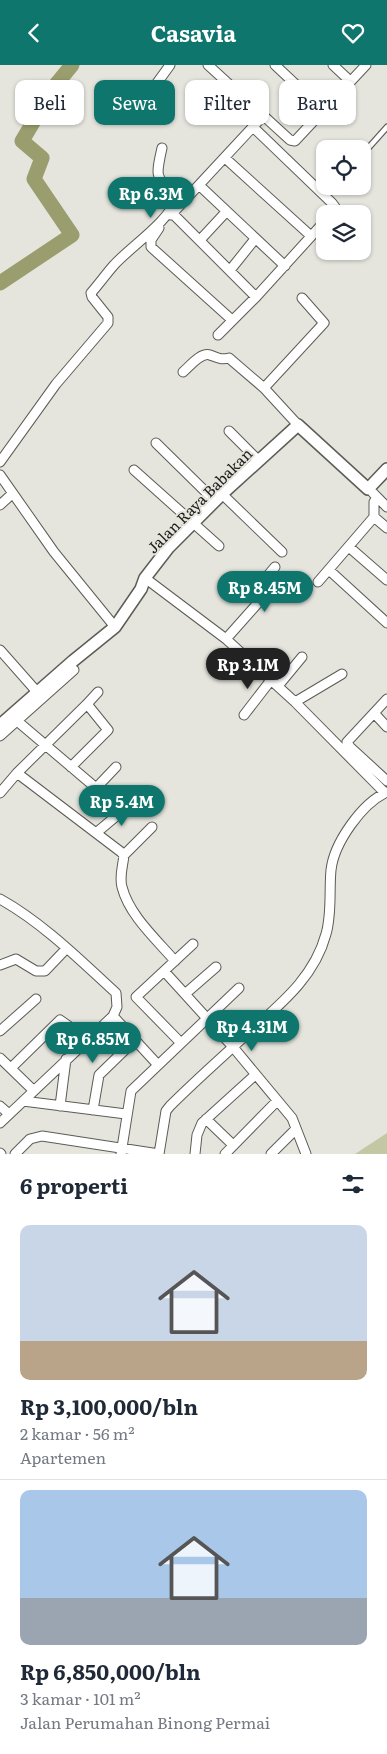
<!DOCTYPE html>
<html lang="id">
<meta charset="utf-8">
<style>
:root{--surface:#fff;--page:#f2f2f3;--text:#1f2937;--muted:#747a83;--line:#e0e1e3;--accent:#0f766e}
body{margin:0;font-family:Literata,serif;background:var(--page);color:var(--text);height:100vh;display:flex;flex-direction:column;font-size:19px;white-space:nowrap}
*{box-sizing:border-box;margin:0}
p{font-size:16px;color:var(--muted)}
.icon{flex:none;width:28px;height:28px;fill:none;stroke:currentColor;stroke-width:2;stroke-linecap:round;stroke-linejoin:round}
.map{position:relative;height:1089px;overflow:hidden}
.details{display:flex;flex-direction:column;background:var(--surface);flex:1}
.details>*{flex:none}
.top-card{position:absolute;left:15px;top:15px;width:358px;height:45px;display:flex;gap:10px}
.fabs{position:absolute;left:316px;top:75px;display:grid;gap:10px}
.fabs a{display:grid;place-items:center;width:55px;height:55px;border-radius:10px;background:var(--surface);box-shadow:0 1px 4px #0004;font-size:25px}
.price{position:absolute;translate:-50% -42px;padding:0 11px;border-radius:18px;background:var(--accent);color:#fff;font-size:16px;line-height:32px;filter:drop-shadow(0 1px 2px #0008)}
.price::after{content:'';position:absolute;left:50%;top:30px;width:15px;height:11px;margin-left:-8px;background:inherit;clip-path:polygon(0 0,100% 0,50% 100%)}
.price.active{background:#222;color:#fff}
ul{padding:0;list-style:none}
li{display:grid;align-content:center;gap:10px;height:265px;padding:0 20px}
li+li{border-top:1px solid var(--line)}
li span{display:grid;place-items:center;height:155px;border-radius:10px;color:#555}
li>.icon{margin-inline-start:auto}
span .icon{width:90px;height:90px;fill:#fffc;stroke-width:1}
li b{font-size:21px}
h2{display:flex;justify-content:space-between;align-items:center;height:60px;padding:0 20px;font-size:21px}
.pill{padding:0 18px;border-radius:10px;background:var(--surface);box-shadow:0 1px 4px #0004;font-size:18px;line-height:45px}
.pill.active{background:var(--accent);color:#fff}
header{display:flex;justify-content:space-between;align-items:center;height:65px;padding:0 20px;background:var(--accent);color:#fff;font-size:22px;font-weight:700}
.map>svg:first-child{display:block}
.green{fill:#c4c7a3}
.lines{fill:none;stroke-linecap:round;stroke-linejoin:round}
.river{stroke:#9a9d6d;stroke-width:15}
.service-casing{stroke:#5c5c56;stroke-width:7}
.minor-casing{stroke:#5c5c56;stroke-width:11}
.tertiary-casing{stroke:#5c5c56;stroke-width:14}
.service{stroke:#fff;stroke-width:4.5}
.minor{stroke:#fff;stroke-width:9}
.tertiary{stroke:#fff;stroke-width:11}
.labels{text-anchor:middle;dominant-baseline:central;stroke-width:4;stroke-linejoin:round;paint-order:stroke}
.street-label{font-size:15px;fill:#1d1d1a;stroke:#e5e5de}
</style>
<header><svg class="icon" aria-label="back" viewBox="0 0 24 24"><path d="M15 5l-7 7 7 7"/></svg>Casavia<svg class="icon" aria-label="heart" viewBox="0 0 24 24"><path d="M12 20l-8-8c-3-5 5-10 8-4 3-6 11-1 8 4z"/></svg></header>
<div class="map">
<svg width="387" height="1089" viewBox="0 0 387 1089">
<rect width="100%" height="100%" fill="#e5e5de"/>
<!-- green -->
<path class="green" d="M387,1068V1089H355Z"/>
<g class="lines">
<!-- river -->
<path class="river" d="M0,218L72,170L34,114L42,93L22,76L54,22L72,0"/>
<!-- service casing -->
<g class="service-casing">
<path id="service" d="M362,90L387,62"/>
</g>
<!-- minor casing -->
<g class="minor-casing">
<path id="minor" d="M208,0L290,75L295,76L366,0
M275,0L324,46
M333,0L350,16
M136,47L170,0
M253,62L332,138L335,142L332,149
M225,93L311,171
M200,121L285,201
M173,149L256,232
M171,150L263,51
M159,163L151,175V182L232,255
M200,175L226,147
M231,204L255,174
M218,270L256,232L325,156
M183,307C190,301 201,287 210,290C218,293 221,295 229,293L264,323L298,360
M264,323L324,258L302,233
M229,366L259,396
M156,378L215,436
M0,397L56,319L108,258V252L92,232L91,228C99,219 106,209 114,200C128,184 173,153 175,134C156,110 155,114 162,83
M134,405L219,481
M0,410L54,487L115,562
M373,428L387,442
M222,429L282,487
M0,440L12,429
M374,452L387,463
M349,482L387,515
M329,505L387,558
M145,513L226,574L295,637L385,728
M318,517L374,452V437L377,432
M226,574L258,538L260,534L258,522L275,502
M0,585L38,628
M278,621L302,592
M387,634L347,677L350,682L387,716
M295,637L342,609
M87,639L98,627
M374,648L387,662
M244,650L271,615
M16,655L122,745
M0,671L74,605
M71,702L108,665L87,639L17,708L121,787L124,790C123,801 119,811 122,822C129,850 156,874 175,896
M96,723L116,702
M0,728L17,708
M96,768L133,737
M124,790L152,762
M0,834C43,858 80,895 116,928L117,942L113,951L0,1058
M0,900L16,894L36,906H45L66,884
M164,906L233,982L292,1053L306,1089
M185,929L216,902
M113,951L158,1000
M0,966L36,934
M181,978L136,932L193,879
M0,993L33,1025
M11,1003L60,955L87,974
M23,1036L126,1049
M0,1041L9,1049
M60,1041L66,994
M93,1045L99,1010L135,975
M206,1054L233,1080
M0,1088L1,1089
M15,1089L30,1074L42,1071L159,1089
M121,1089L131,1026L239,923
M159,1089L166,1046L170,1041C194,1017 220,994 245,971C278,941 314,914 326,869C332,849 329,825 331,805C334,778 362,738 387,727
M195,1089L197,1070L202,1058L255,1010
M225,1089L277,1036
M271,1089L296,1064"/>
</g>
<!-- tertiary casing -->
<g class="tertiary-casing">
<path id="tertiary" d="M0,660L73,596L115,562L141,524L145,513L169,482L222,429L298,360L368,424L387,404"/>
</g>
<!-- service -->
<use href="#service" class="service"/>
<!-- minor -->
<use href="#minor" class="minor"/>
<!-- tertiary -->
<use href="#tertiary" class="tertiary"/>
</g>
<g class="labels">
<!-- street labels -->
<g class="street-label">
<text transform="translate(199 435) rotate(-45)">Jalan Raya Babakan</text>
</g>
</g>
</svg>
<div class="fabs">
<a><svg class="icon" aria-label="locate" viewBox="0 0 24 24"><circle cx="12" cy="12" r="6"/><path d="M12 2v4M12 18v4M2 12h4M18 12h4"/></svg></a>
<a><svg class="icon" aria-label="layers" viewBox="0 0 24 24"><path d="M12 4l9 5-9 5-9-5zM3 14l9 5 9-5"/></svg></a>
</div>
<b class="price" style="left:151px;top:154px">Rp 6.3M</b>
<b class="price" style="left:265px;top:548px">Rp 8.45M</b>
<b class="price active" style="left:248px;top:625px">Rp 3.1M</b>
<b class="price" style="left:122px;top:762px">Rp 5.4M</b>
<b class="price" style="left:252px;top:987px">Rp 4.31M</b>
<b class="price" style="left:93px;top:999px">Rp 6.85M</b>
<div class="top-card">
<a class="pill">Beli</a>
<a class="pill active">Sewa</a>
<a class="pill">Filter</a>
<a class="pill">Baru</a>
</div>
</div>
<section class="details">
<h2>6 properti<svg class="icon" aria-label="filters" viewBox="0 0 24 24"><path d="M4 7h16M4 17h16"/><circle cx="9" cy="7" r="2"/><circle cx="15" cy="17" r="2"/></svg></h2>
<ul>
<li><span style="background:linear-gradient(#c9d6e8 75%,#b9a48a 0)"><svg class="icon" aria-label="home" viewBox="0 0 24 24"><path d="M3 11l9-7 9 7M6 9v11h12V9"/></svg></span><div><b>Rp 3,100,000/bln</b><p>2 kamar · 56 m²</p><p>Apartemen</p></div></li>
<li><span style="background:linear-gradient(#a9c7e8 70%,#9aa5b1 0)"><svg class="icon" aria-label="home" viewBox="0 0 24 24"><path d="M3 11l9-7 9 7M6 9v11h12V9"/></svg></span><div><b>Rp 6,850,000/bln</b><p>3 kamar · 101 m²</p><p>Jalan Perumahan Binong Permai</p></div></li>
</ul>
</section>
